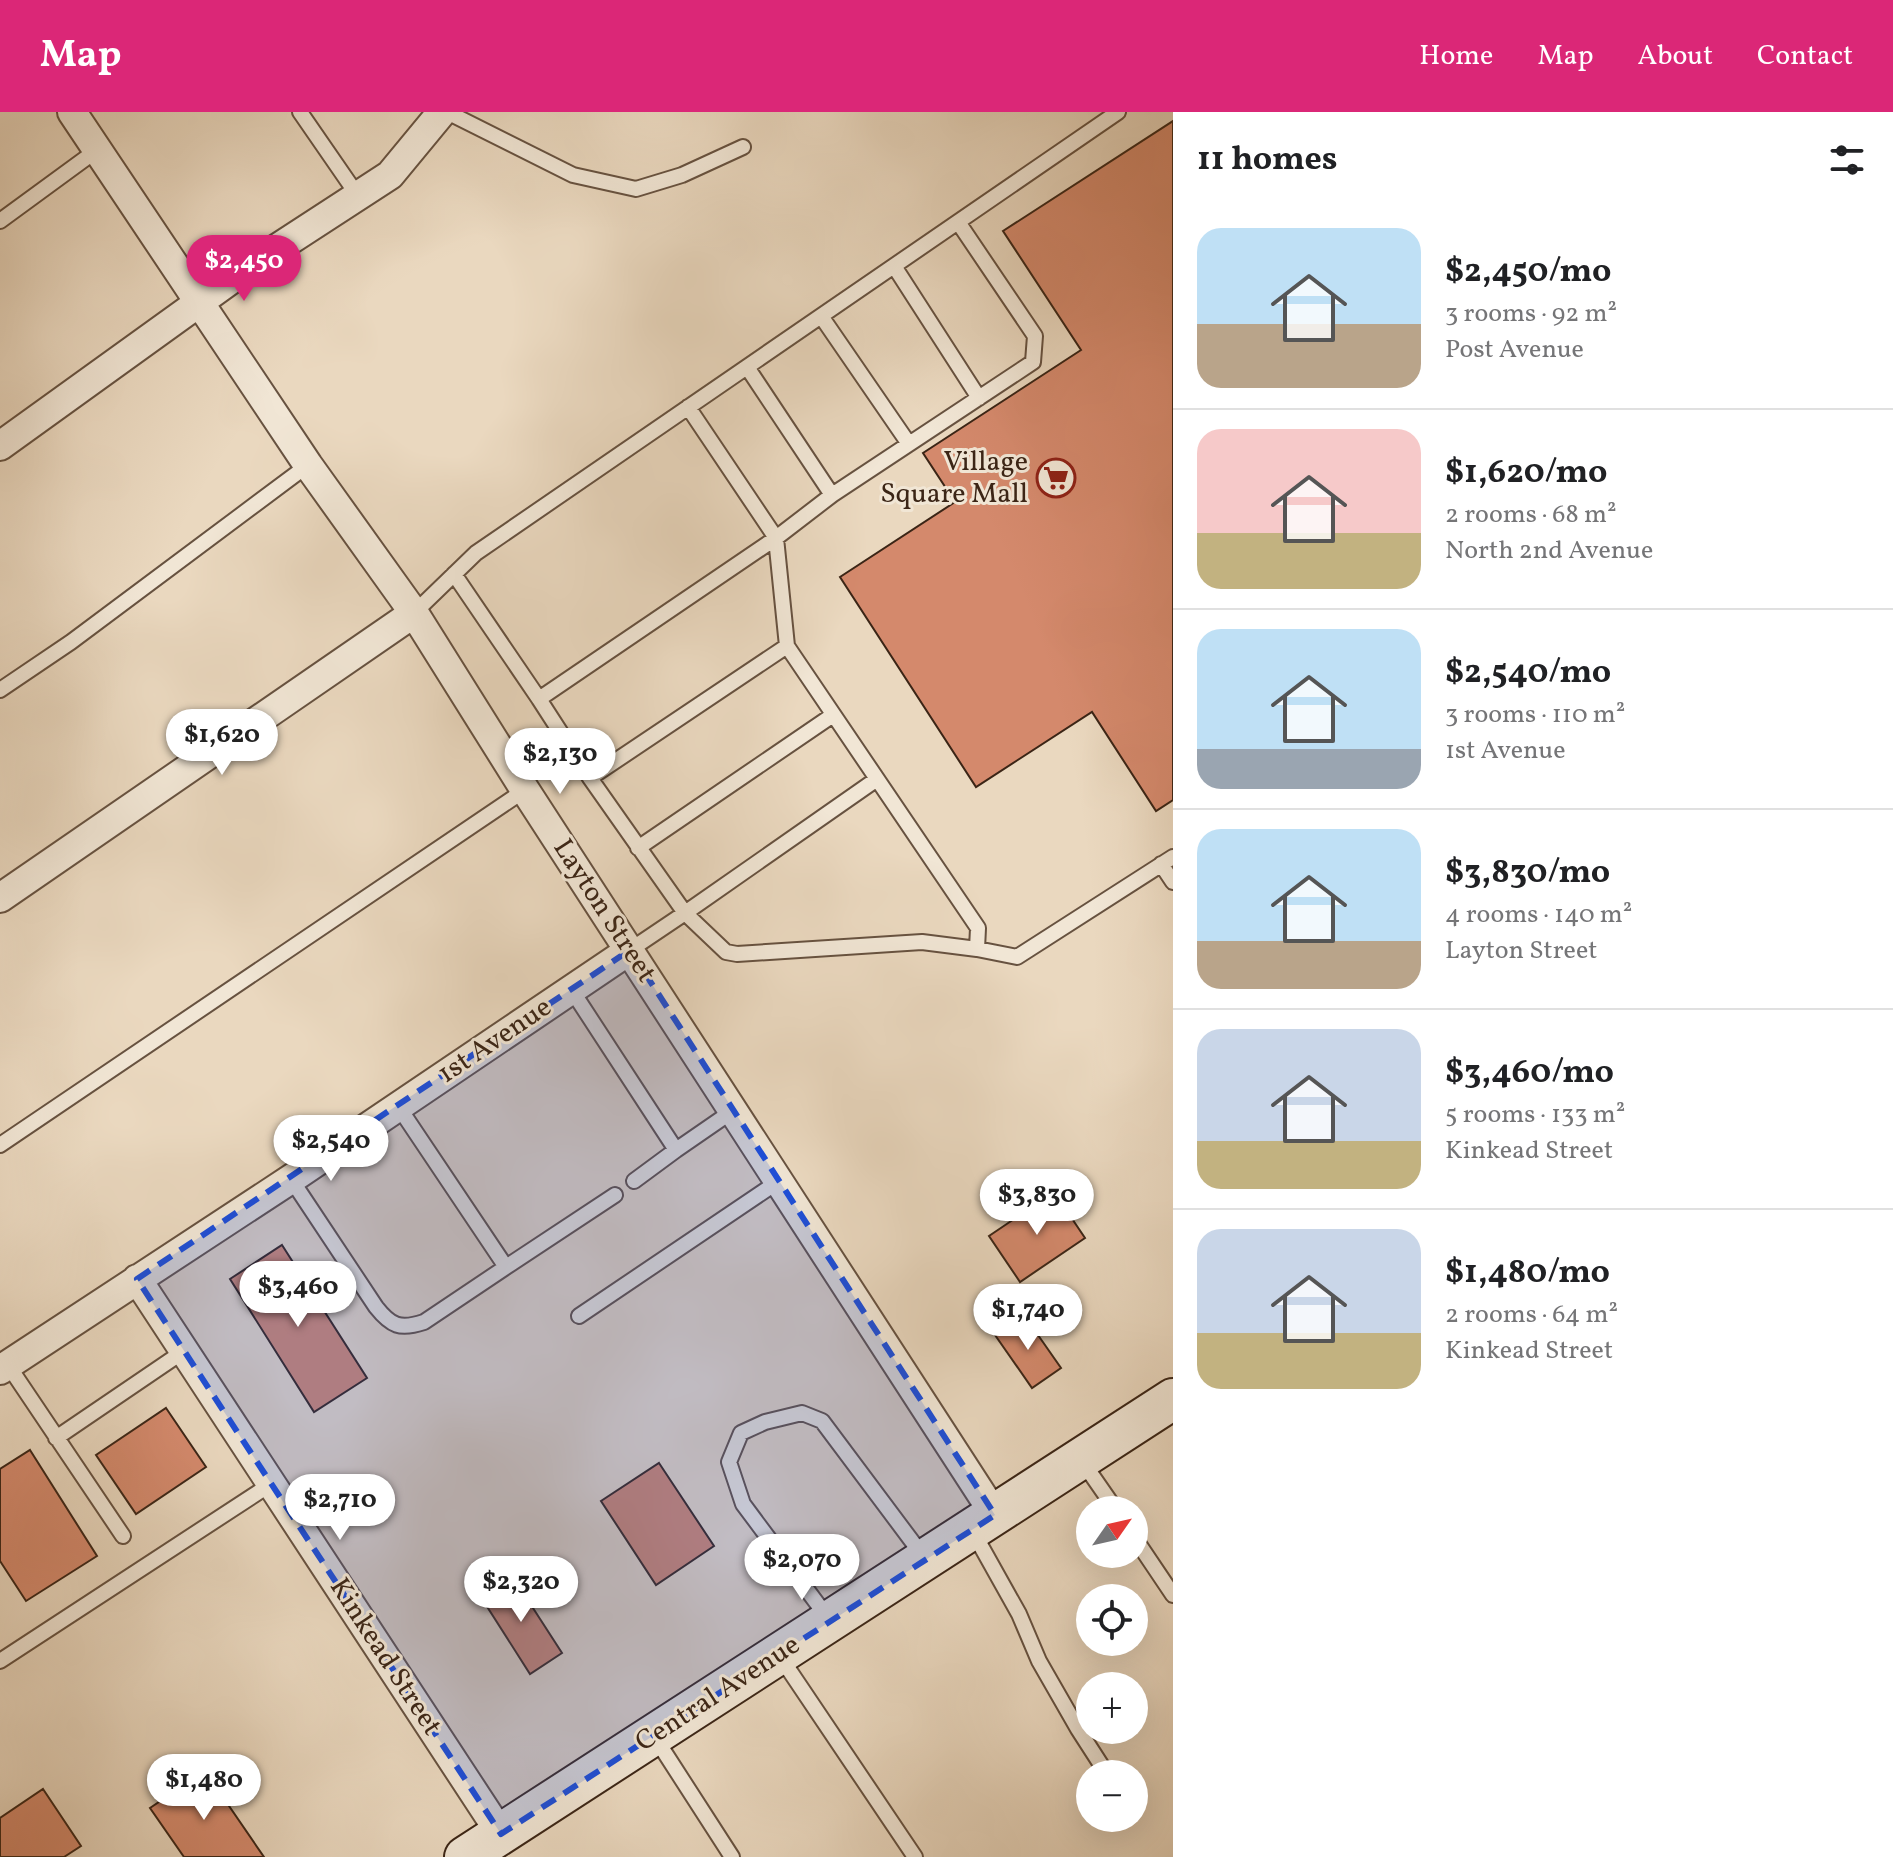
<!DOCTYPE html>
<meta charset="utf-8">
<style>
:root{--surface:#fff;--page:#f6f6f6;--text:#202124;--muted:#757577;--line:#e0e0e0;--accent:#db2777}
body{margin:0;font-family:Vollkorn,serif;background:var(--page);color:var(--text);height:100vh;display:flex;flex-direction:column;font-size:30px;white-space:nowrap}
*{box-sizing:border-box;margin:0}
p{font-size:26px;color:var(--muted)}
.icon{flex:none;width:44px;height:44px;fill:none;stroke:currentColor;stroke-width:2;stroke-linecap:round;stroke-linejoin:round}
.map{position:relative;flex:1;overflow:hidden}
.details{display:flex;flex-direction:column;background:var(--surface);width:720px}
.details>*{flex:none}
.needle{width:52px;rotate:56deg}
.controls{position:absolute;left:1076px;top:1384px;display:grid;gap:16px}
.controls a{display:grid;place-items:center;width:72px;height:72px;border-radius:50%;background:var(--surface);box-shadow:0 8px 32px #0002;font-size:40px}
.price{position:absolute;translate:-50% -68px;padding:0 18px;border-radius:28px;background:#fff;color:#222;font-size:26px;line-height:52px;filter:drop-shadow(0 2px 4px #0008)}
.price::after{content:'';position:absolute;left:50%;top:48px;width:24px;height:18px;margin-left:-12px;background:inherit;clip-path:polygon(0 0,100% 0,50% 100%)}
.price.selected{background:var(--accent);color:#fff}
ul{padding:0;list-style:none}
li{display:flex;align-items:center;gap:24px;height:200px;padding:0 24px}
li+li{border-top:2px solid var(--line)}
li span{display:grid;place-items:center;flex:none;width:224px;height:160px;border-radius:24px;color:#555}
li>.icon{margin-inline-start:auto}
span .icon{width:96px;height:96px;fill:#fffc;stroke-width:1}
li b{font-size:34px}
h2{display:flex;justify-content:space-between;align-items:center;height:96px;padding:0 24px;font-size:34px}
header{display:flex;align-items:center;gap:48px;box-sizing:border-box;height:112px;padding:0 40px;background:var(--accent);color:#fff}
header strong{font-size:38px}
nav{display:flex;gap:44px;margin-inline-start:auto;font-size:28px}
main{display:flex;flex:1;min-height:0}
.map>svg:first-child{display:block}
.building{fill:#d4896c;stroke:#3b2516;stroke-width:2}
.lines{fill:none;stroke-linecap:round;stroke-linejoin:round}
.lane-casing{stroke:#675240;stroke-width:18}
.street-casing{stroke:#675240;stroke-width:32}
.secondary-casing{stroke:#3b2516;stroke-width:44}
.lane{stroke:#f1e6d5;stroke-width:14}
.street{stroke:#f1e6d5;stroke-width:28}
.secondary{stroke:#f1e6d5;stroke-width:40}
.marked{fill:#1d4ed8;fill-opacity:0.2;stroke:#1d4ed8;stroke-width:6;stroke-dasharray:16 10;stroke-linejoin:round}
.labels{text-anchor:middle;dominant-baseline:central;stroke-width:6;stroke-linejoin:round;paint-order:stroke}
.poi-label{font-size:28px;fill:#3b2516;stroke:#f1e6d5;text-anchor:end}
.street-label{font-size:28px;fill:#3b2516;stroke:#f1e6d5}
</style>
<header>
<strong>Map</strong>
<nav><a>Home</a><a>Map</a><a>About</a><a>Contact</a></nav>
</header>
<main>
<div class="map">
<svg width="1173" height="1745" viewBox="0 0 1173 1745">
<rect width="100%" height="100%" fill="#ead8bf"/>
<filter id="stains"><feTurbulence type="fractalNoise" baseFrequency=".0025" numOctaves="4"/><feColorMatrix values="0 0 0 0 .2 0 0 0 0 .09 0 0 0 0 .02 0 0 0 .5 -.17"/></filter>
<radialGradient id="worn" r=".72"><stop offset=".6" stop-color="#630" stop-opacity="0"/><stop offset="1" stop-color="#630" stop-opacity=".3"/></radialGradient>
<!-- building -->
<path class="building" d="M1173,9V688L1156,699L1092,600L976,675L840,465L955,390L923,341L1081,238L1003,119Z
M1054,1080L1085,1126L1020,1170L989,1124Z
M282,1133L367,1266L314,1300L230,1167Z
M1024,1203L1061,1256L1032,1276L995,1223Z
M166,1296L206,1355L136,1402L96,1343Z
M30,1338L97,1444L26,1489L0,1449V1357Z
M659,1351L714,1434L656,1473L601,1389Z
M511,1462L562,1541L530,1562L479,1482Z
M205,1659L264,1745H184L150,1696Z
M43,1677L81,1734L64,1745H0V1706Z"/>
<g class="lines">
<!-- lane casing -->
<g class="lane-casing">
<path id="lane" d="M300,0L358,84
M447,0L573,63L636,77L682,63L743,35
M0,109L97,38
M894,154L979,286
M821,204L909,332
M747,255L832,383L1033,250L1035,224L958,110
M688,295L776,426L539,587L590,666L685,801L877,667
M832,383L776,426L787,534L978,816L977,837
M454,462L539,587
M414,501L476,441L1118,0
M0,578L71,530L308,353
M590,666L787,534
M638,736L833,603
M1161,752L1173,770
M630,838L685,801L726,840L737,842L922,830L977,837L1017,845L1173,745
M571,877L676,1038L734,998
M0,1033L525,678
M291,1067L376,1195C391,1214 400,1218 424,1210L506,1155L398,994
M634,1069L676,1038
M506,1155L615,1083
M579,1204L779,1069
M8,1253L123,1424
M56,1326L184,1239
M1082,1349L1116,1398
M972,1418L1019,1502L1039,1549L1078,1617L1107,1662
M1134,1425L1173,1483
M828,1506L743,1392L729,1350L741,1321L765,1310L802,1301L822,1309L923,1444
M779,1543L915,1745
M0,1549L271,1372
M654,1624L732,1745"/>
</g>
<!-- street casing -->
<g class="street-casing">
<path id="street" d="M72,0L308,353L414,501L525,678L995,1403
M0,334L247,156L390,63L442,0
M0,786L414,501
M137,1167L501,1722
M0,1258L291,1067L630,838"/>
</g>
<!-- secondary casing -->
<g class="secondary-casing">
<path id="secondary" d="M465,1745L1173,1287"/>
</g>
<!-- lane -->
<use href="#lane" class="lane"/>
<!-- street -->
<use href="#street" class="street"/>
<!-- secondary -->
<use href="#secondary" class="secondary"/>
</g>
<!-- marked area -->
<path class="marked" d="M630,838L995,1403L501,1722L137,1167Z"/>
<!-- icons -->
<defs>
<g id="supermarket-ring" transform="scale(2)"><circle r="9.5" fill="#f1e6d5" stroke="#8f2418" stroke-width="1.5"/><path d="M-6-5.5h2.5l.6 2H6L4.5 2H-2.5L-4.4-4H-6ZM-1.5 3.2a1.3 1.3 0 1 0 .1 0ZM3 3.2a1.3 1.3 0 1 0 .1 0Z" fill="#8f2418"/></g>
</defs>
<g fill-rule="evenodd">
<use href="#supermarket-ring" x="1056" y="366"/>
</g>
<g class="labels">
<!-- poi labels -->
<g class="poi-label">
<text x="1028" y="350">Village<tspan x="1028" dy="32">Square Mall</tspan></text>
</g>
<!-- street labels -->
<g class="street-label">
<text transform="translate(604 799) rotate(57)">Layton Street</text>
<text transform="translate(495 929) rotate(-34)">1st Avenue</text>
<text transform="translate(385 1545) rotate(57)">Kinkead Street</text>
<text transform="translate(718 1582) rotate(-33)">Central Avenue</text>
</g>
</g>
<rect width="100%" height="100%" filter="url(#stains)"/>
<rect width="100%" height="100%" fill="url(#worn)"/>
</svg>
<div class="controls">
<a><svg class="needle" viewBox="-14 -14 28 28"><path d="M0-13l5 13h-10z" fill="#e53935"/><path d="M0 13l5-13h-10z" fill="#757577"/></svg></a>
<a><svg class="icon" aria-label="locate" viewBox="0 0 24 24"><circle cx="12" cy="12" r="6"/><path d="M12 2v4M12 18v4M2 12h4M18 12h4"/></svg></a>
<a>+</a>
<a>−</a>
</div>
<b class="price selected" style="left:244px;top:191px">$2,450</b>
<b class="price" style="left:222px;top:665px">$1,620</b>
<b class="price" style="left:560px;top:684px">$2,130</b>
<b class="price" style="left:331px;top:1071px">$2,540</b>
<b class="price" style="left:1037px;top:1125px">$3,830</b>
<b class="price" style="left:298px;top:1217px">$3,460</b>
<b class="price" style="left:1028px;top:1240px">$1,740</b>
<b class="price" style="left:340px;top:1430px">$2,710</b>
<b class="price" style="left:802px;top:1490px">$2,070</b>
<b class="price" style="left:521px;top:1512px">$2,320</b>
<b class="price" style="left:204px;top:1710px">$1,480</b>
</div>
<section class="details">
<h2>11 homes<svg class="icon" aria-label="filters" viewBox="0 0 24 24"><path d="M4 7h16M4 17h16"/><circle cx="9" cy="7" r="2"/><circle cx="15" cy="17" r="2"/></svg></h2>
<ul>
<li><span style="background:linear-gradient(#bfe0f5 60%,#b9a48a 0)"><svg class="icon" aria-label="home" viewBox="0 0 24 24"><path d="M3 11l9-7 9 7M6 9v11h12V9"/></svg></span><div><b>$2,450/mo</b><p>3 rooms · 92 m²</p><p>Post Avenue</p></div></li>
<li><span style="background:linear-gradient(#f6c9c9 65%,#c2b280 0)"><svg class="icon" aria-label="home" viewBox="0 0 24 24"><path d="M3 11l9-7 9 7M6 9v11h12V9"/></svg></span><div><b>$1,620/mo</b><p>2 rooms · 68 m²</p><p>North 2nd Avenue</p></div></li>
<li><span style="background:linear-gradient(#bfe0f5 75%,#9aa5b1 0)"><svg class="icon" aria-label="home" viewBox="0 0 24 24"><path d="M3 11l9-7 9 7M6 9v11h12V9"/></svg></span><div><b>$2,540/mo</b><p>3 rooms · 110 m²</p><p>1st Avenue</p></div></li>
<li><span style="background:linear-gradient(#bfe0f5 70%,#b9a48a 0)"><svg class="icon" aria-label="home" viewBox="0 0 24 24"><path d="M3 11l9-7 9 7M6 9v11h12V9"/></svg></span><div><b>$3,830/mo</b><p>4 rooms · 140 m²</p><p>Layton Street</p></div></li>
<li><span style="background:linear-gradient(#c9d6e8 70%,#c2b280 0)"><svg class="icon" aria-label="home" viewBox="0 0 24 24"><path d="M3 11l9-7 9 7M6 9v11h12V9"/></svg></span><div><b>$3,460/mo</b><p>5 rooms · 133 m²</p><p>Kinkead Street</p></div></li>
<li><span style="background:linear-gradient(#c9d6e8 65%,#c2b280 0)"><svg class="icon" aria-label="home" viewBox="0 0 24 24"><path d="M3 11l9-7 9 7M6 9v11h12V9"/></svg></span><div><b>$1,480/mo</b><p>2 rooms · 64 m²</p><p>Kinkead Street</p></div></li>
</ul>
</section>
</main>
